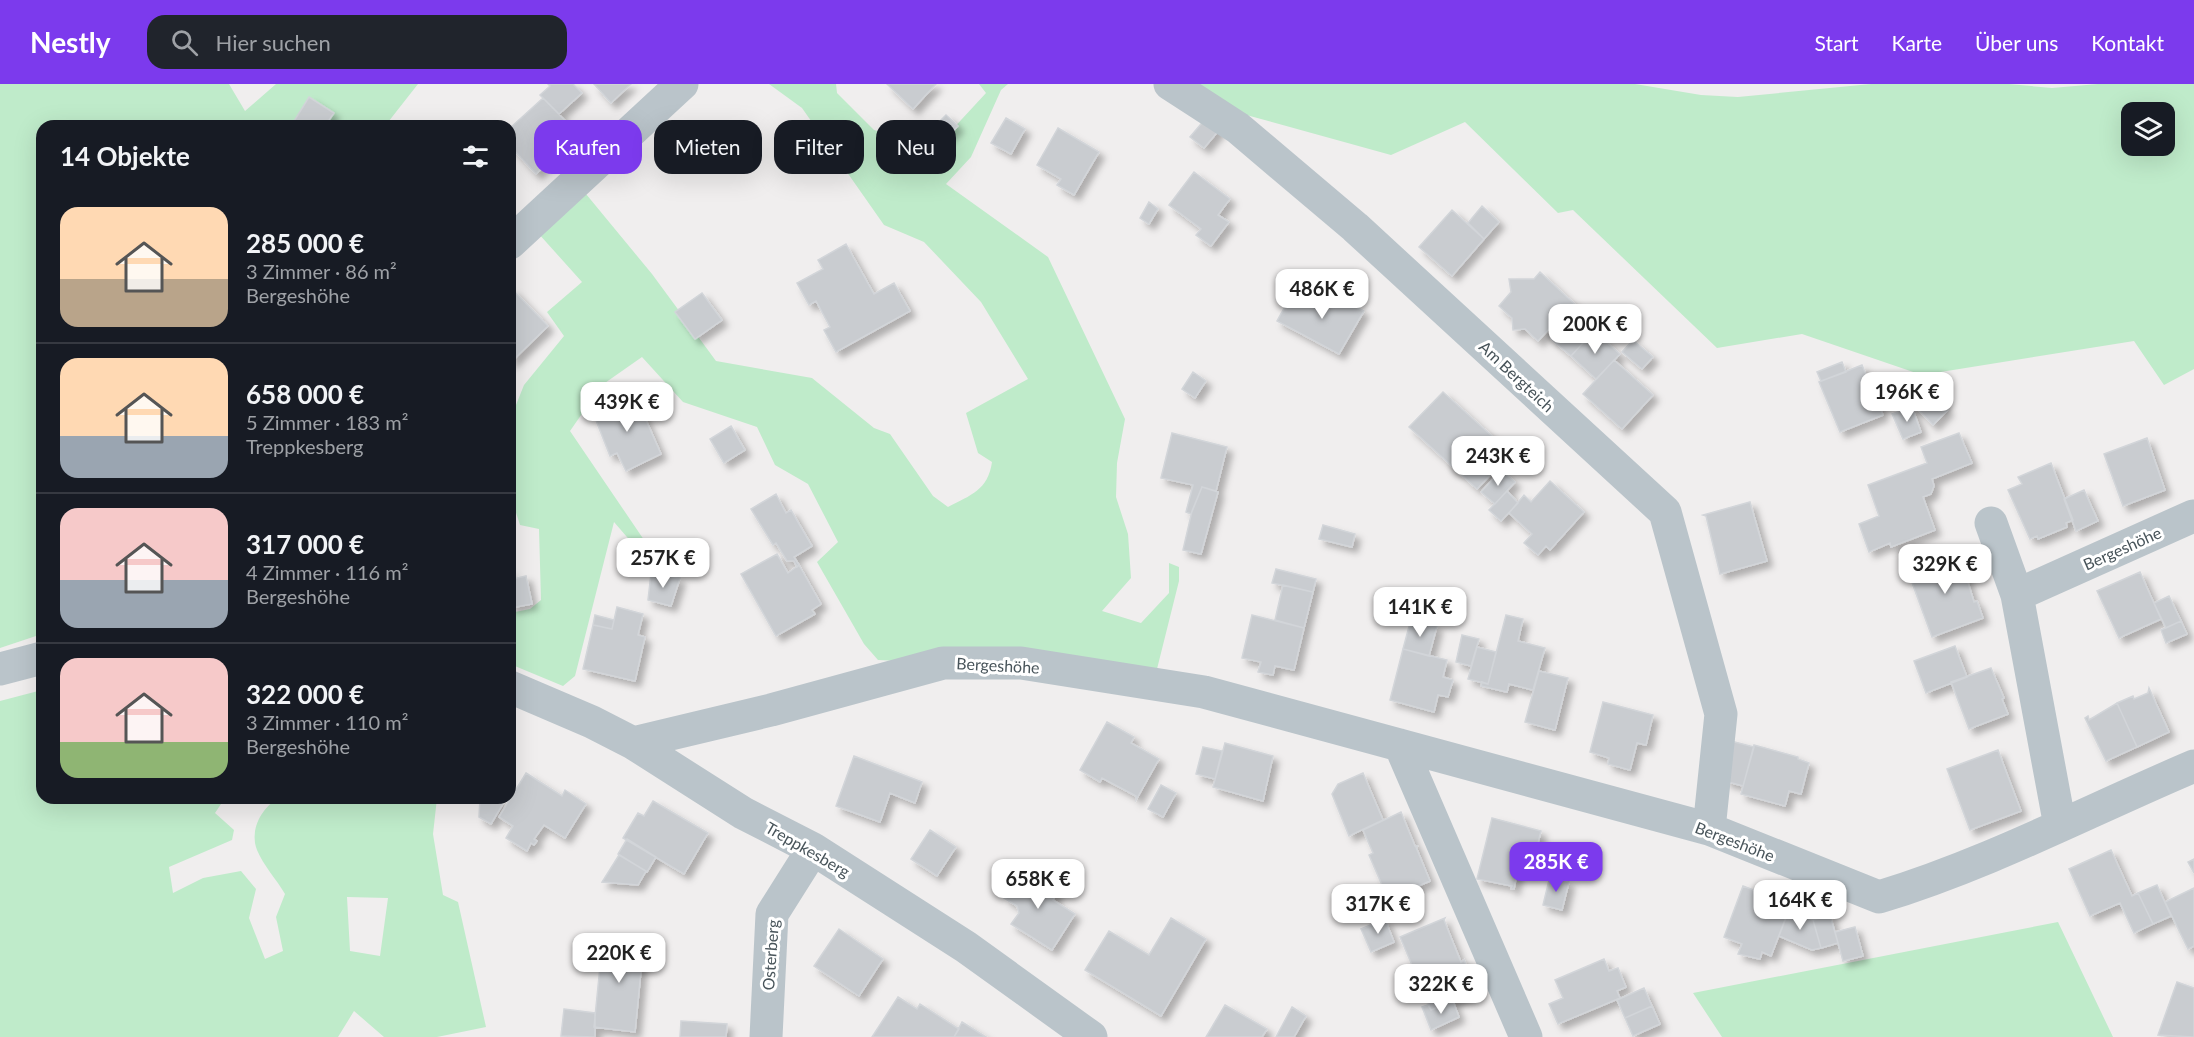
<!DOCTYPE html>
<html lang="de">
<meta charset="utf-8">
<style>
:root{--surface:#171b24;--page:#20242c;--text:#f1f3f6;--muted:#9ea1a6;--line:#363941;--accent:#7c3aed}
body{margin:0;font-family:Lato,sans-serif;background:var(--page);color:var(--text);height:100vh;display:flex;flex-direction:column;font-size:22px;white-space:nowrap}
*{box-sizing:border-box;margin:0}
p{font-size:20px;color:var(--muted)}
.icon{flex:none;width:33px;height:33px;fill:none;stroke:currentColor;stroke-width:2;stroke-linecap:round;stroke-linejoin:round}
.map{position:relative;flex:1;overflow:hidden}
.sheet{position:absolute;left:36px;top:36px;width:480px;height:684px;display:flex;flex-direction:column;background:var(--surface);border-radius:18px;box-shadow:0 6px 24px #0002}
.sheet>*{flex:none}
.top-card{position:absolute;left:534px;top:36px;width:570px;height:54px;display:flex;gap:12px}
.fabs{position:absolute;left:2121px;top:18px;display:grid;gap:12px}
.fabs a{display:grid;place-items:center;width:54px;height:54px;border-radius:12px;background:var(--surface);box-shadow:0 6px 24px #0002;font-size:30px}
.price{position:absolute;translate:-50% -51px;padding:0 14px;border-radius:12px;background:#fff;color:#222;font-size:20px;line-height:39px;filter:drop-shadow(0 2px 3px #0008)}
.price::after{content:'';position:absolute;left:50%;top:36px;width:18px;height:14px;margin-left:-9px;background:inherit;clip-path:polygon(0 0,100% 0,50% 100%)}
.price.selected{background:var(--accent);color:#fff}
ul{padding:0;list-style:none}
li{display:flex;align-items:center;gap:18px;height:150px;padding:0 24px}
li+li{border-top:2px solid var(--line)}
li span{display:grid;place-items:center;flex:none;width:168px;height:120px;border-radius:18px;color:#555}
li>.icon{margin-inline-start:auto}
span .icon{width:72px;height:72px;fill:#fffc;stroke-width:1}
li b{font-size:26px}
h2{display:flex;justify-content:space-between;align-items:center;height:72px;padding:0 24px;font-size:26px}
.chip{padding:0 21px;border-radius:18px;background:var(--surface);box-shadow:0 6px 24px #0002;font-size:21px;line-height:54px}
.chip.selected{background:var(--accent);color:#fff}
header{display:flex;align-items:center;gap:36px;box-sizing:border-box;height:84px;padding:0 30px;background:var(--accent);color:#fff}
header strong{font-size:28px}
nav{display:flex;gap:33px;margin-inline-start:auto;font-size:21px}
.search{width:420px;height:54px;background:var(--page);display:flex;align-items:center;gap:15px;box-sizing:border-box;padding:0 21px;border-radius:18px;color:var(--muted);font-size:22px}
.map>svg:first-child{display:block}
.green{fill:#bfebca;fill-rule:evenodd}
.building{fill:#c9ccd0;stroke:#d2d5d9;stroke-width:1.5;filter:url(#shadow)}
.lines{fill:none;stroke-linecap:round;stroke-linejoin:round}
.minor{stroke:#bac4ca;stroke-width:33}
.labels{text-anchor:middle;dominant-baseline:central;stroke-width:6;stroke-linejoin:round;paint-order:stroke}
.street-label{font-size:16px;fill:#48545a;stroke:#fff}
</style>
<header>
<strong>Nestly</strong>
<div class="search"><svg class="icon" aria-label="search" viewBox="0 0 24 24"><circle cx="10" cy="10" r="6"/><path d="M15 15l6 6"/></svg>Hier suchen</div>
<nav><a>Start</a><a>Karte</a><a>Über uns</a><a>Kontakt</a></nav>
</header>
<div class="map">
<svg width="2194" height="953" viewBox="0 0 2194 953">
<defs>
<filter id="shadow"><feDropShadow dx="5.5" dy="5.5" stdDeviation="3" flood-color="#0004"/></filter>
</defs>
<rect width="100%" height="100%" fill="#f0eeee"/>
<!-- green -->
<path class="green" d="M0,0H229L245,27L276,0H418L385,42H42V550L0,564Z
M769,0H836L837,9L874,46L889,50L925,75L986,9L979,0H1008L1001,6L971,73L946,100L1048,173L1125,335L1117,379L1116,413L1128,450L1131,494L1102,527L1141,539L1169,509V479L1179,483V497L1156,589L878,576L864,560L817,478L838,458L808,400L775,381L757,343L683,318L642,273L602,301L570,347L659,478L648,484L633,460L614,438L575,592L563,602L510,580V529L530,525L541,516L539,445L520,441L510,410V324L516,321L524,301L564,252L547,228L582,198L538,149L586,110L652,190L716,277L812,294L874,344L890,350L933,412L948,423C971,411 988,406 992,378L978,369L966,329L1028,295L981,218L924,158L884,141L802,24Z
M1193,0H1635L1701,11L1738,13L1871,0H2009L2052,4L2098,0H2194V285L2164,301L2134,257L1922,291L1802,250L1717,264L1573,126L1558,129L1465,38L1391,71L1239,29ZM2132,28H2164V62H2132Z
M42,606V714H225L215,729L234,746L232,756L169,783L173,809L203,794L241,787L256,805L249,834L265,875L283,867L276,833L285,810C277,796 263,781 257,766C249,746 262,723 279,714H437L433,750L443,811L458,818L486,943L437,953H384L354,927L338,953H0V617ZM347,813L388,814L380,872L350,867Z
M2058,838L2113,953H1722L1693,909Z"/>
<!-- building -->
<path class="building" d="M548,0H573L582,9L559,30L540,11L550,2Z
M594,0H631L611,19Z
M887,0H936L913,25Z
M309,13L334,29L325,42H291Z
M543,14L578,50L536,90L510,62V44Z
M946,31L958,42L938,63L926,51Z
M1006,34L1025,45L1011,70L991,59Z
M1206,34L1220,45L1204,64L1190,53Z
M1058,44L1099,68L1074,111L1057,101L1061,95L1037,81Z
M1194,88L1230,115L1218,131L1229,138L1211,162L1196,151L1201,145L1169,121Z
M1149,118L1158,125L1149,140L1140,134Z
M1482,122L1499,138L1484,155L1468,139Z
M1452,126L1484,155L1452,192L1419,163Z
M846,160L874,210L894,199L910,227L836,268L824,246L830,243L816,217L809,221L797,199L823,185L818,176Z
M1540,188L1580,225L1557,250L1550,244L1538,257L1525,245L1513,246L1512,234L1499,222L1511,208L1509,195H1534Z
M512,205L548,242L510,279V207Z
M1325,207L1364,227L1339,270L1277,237L1293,208L1318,221Z
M702,209L722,236L695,255L675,228Z
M1580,226L1585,232L1582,236L1594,247L1571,272L1551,255Z
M1594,247L1620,270L1596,295L1571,272Z
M1633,256L1653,273L1642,285L1622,268Z
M1614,276L1653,311L1622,345L1583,310Z
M1842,278L1846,288L1821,297L1817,288Z
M1862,281L1883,331L1840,348L1819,298Z
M1193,288L1206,297L1195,314L1182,305Z
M1927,305L1948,326L1933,341L1912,319Z
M1443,308L1511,369L1477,405L1409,343Z
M635,311L661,370L626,387L617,369L610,372L593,329Z
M1912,323L1921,348L1903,355L1892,330Z
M731,342L745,366L724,379L710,355Z
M1172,349L1227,363L1216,407L1202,403L1191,430L1186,428L1193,401L1161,394Z
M1959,349L1972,379L1932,395L1934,402L1931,410L1923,413L1935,446L1891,463L1890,459L1869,468L1859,440L1879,432L1868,401L1927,379L1921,363Z
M2147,354L2165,406L2123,422L2104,370Z
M2051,379L2073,436L2066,439L2067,443L2038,455L2037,452L2030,455L2008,406L2022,400L2018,393Z
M1501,386L1515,398L1495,420L1481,408Z
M1550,397L1584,428L1550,466L1546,462L1538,471L1524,459L1532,450L1509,429L1524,411L1531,418Z
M1202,403L1218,408L1201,470L1183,466L1192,427Z
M2084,406L2098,437L2076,447L2064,415Z
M1507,407L1518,419L1501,437L1489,426Z
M776,410L786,429L791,426L812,462L794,473L799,481L797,483L794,477H787L776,459L773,461L751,425Z
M1750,418L1767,477L1720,490L1706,432L1703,431Z
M1323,441L1355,450L1352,463L1319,455Z
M1959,469L1974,518L1977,517L1983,534L1932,553L1908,488Z
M777,470L788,489L799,481L821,520L812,526L815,530L776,552L741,490Z
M510,485L514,503L510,504Z
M1276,485L1316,495L1313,508L1272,499Z
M2140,488L2161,535L2119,554L2097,507Z
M651,489L680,494L671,522L648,516Z
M526,492L532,520L510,524L512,495Z
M1283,501L1313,508L1304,544L1275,536Z
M2169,512L2181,537L2166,544L2154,519Z
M617,523L643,530L638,551L645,553L635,597L583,585L593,541L612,545Z
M595,531L614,536L612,545L593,541Z
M1252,531L1304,544L1294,586L1275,582L1273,591L1258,588L1261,578L1242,574Z
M1506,531L1523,535L1518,557L1545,564L1533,606L1509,600L1507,608L1481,602L1482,598L1488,600Z
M1411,535L1437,542L1429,572L1403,565Z
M2181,537L2187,550L2166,559L2161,546Z
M1462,551L1479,555L1471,582L1456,578Z
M1955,562L1967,593L1926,609L1914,577Z
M1477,563L1496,568L1488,600L1468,595Z
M1403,565L1447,576L1443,593L1453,596L1448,613L1438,611L1434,628L1390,616Z
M1991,584L2004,614L2002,615L2008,630L1969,645L1951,598Z
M1539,587L1568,594L1555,646L1525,638Z
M2149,604L2169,648L2137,663L2117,619L2133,612L2134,615L2148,609Z
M1603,618L1653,631L1646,661L1637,659L1630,686L1608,680L1609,674L1590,668Z
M2117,619L2137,663L2106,677L2085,634L2088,632L2089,636Z
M1107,638L1134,653L1131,659L1159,675L1136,716V712L1102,694L1100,698L1080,686Z
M1731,657L1754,663L1743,702L1725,697Z
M1225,659L1273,672L1263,717L1213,703Z
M1754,661L1798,673V675L1809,679L1801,710L1789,707L1785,722L1741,710Z
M1203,663L1222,667L1215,695L1196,690Z
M1998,666L2021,727L1970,746L1947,685Z
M854,672L922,698L915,719L890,709L880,738L836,722Z
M526,689L562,712L565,706L586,720L565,754L544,741L534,755L537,757L534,761L531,759L527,767L506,754L513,742L499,733Z
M1363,689L1383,736L1349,752L1332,710L1338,700Z
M1161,701L1176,709L1163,733L1148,725Z
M480,714H498L504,718L491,740L479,733Z
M653,717L708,749L684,790L623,754L638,729L644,732Z
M1401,728L1415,762H1418L1416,763L1430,797L1388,815L1369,771L1373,769L1363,746Z
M1492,734L1541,747L1531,787L1518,784L1514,805H1511L1512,802L1477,795Z
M930,746L956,763L937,792L911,775Z
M627,755L656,773L647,788L618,770Z
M2111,766L2132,812L2138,809L2153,840L2134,849L2120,819L2090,832L2069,785Z
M619,771L646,787L638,801L602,798Z
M2194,775V789L2188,778Z
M1023,785L1058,808L1053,816L1075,830L1052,866L1011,840L1019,829L1017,822L1004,814Z
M1550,792L1569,798L1562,826L1543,821Z
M2157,801L2171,832L2153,840L2138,809Z
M1743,802L1791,820L1771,872L1762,868L1760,875L1738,870L1742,860L1724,853Z
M2194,804V862L2188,865L2165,818Z
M1789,826L1813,836L1821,864L1812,866L1779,852Z
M1830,831L1838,859L1821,864L1813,836Z
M1171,834L1206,855L1161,932L1085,886L1109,847L1149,871Z
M1445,834L1444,836L1461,878L1464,876L1477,907L1431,926L1400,853Z
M1385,835L1394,858L1371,868L1361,845Z
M1855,843L1863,872L1843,877L1835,848Z
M839,845L883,875L859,912L814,882Z
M603,852L644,856L635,948L594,943Z
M1604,875L1609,887L1618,884L1626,903L1617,907L1620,914L1558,940L1549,920L1563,914L1555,896Z
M2177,898L2194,904V953L2158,951Z
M1644,904L1652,922L1625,934L1617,916Z
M898,913L917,925L920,920L959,945L954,953H872Z
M1453,917L1459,933L1431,946L1422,923L1428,921L1431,926Z
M1225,921L1267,945L1262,953H1206Z
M1652,922L1660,940L1633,952L1625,934Z
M1292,923L1306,932L1294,953H1276Z
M564,925L595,929V953L561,952Z
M681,937L727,940L726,953H680Z
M962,938L986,953H954Z"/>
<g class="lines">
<!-- minor -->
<path class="minor" d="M1170,0L1238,44L1355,143L1665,428L1721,630L1709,745
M510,159L682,0
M1991,439L2017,511
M0,585L42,574
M510,603L592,638L633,659L743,729L813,765L966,863L1091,953
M633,659L771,626L943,579H1021L1204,608L1709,745L1879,813C1988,780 2090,726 2194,682
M1400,661L1526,953
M2060,742L2017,511L2193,432
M766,953L772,830L813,765"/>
</g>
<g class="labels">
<!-- street labels -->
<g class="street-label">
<text transform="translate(1517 292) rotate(43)">Am Bergteich</text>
<text transform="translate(2122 464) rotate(-24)">Bergeshöhe</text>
<text transform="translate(998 581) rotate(3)">Bergeshöhe</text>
<text transform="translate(1735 757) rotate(21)">Bergeshöhe</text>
<text transform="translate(808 765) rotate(30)">Treppkesberg</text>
<text transform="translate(770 871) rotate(-86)">Osterberg</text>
</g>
</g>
</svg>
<div class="fabs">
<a><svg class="icon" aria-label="layers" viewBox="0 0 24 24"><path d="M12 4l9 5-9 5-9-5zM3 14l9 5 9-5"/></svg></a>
</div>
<b class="price" style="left:1322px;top:236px">486K €</b>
<b class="price" style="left:1595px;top:271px">200K €</b>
<b class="price" style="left:1907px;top:339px">196K €</b>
<b class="price" style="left:627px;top:349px">439K €</b>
<b class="price" style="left:1498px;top:403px">243K €</b>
<b class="price" style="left:663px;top:505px">257K €</b>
<b class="price" style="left:1945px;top:511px">329K €</b>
<b class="price" style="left:1420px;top:554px">141K €</b>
<b class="price selected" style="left:1556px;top:809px">285K €</b>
<b class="price" style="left:1038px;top:826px">658K €</b>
<b class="price" style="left:1800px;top:847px">164K €</b>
<b class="price" style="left:1378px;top:851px">317K €</b>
<b class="price" style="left:619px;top:900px">220K €</b>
<b class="price" style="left:1441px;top:931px">322K €</b>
<div class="top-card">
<a class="chip selected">Kaufen</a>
<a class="chip">Mieten</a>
<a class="chip">Filter</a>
<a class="chip">Neu</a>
</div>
<section class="sheet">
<h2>14 Objekte<svg class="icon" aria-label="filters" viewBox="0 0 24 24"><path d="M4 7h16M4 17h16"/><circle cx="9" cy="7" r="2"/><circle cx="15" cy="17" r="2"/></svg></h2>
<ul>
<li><span style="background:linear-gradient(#ffd9b3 60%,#b9a48a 0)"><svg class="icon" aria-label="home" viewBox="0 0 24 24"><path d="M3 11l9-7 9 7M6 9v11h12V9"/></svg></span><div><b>285 000 €</b><p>3 Zimmer · 86 m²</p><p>Bergeshöhe</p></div></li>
<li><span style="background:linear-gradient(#ffd9b3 65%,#9aa5b1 0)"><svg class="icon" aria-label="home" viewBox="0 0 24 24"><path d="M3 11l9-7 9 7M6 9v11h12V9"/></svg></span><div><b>658 000 €</b><p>5 Zimmer · 183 m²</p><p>Treppkesberg</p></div></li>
<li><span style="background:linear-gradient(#f6c9c9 60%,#9aa5b1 0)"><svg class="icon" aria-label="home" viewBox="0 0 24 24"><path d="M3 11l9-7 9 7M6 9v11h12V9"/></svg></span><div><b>317 000 €</b><p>4 Zimmer · 116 m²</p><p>Bergeshöhe</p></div></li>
<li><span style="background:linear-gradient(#f6c9c9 70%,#8fb573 0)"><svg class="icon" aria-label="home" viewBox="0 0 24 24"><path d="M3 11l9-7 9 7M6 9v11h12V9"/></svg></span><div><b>322 000 €</b><p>3 Zimmer · 110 m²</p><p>Bergeshöhe</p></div></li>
</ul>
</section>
</div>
